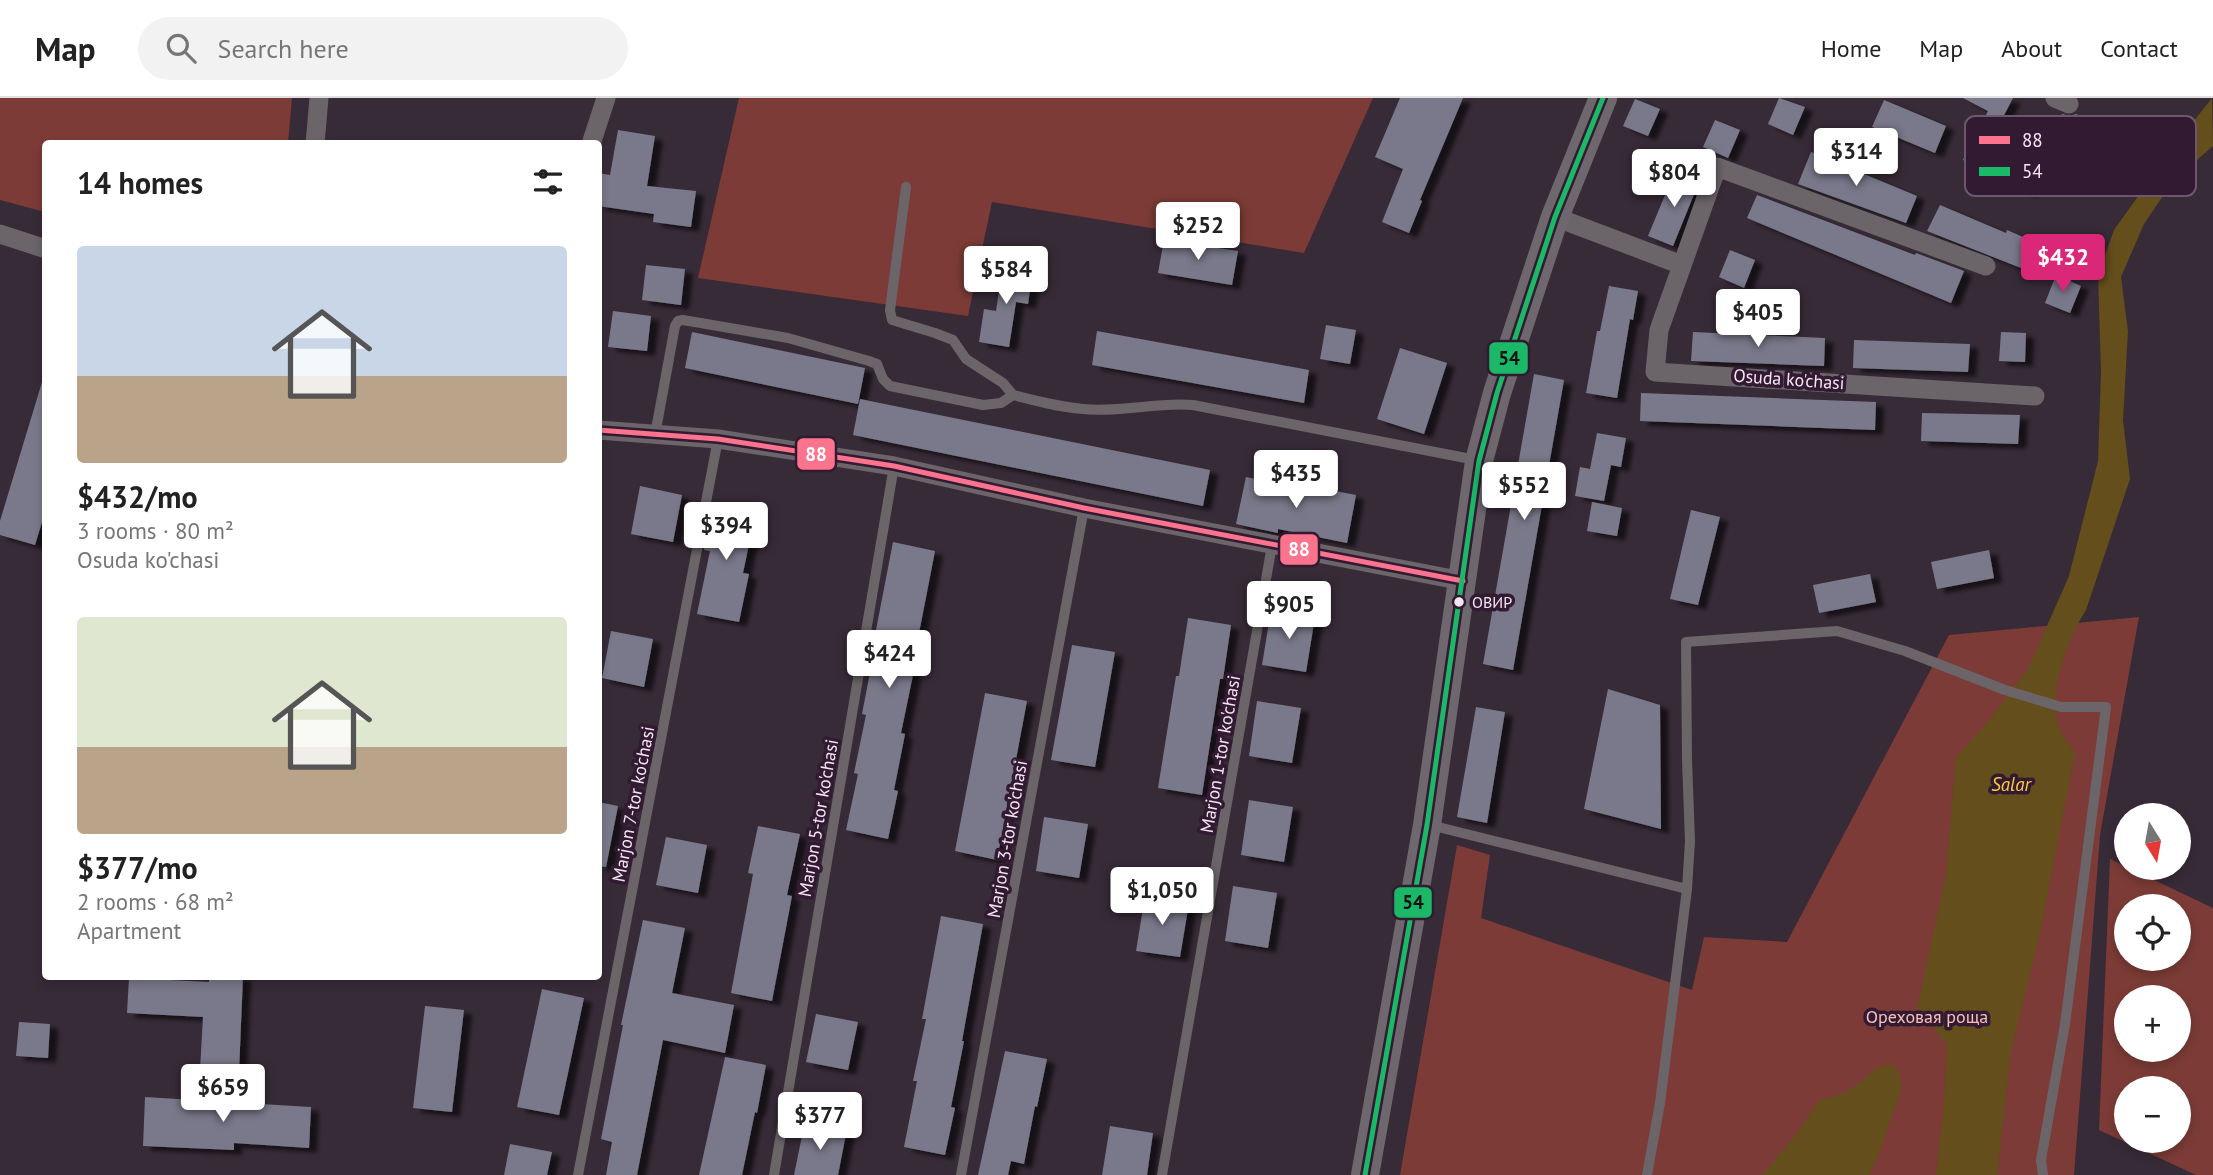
<!DOCTYPE html>
<meta charset="utf-8">
<style>
:root{--surface:#fff;--page:#f2f2f2;--text:#222;--muted:#767676;--line:#e0e0e0;--accent:#db2777}
body{margin:0;font-family:"PT Sans",sans-serif;background:var(--page);color:var(--text);height:100vh;display:flex;flex-direction:column;font-size:26px;white-space:nowrap}
*{box-sizing:border-box;margin:0}
p{font-size:23px;color:var(--muted)}
.icon{flex:none;width:38px;height:38px;fill:none;stroke:currentColor;stroke-width:2;stroke-linecap:round;stroke-linejoin:round}
.map{position:relative;flex:1;overflow:hidden}
.sheet{position:absolute;left:42px;top:42px;width:560px;height:840px;display:flex;flex-direction:column;background:var(--surface);border-radius:7px;box-shadow:0 4px 10px #0003}
.sheet>*{flex:none}
.needle{width:46px;rotate:169deg}
.controls{position:absolute;left:2114px;top:705px;display:grid;gap:14px}
.controls a{display:grid;place-items:center;width:77px;height:77px;border-radius:50%;background:var(--surface);box-shadow:0 4px 10px #0003;font-size:35px}
.price{position:absolute;translate:-50% -60px;padding:0 16px;border-radius:7px;background:#fff;color:#222;font-size:23px;line-height:46px;filter:drop-shadow(0 2px 4px #0008)}
.price::after{content:'';position:absolute;left:50%;top:42px;width:21px;height:16px;margin-left:-10px;background:inherit;clip-path:polygon(0 0,100% 0,50% 100%)}
.price.active{background:var(--accent);color:#fff}
ul{padding:0;list-style:none}
li{display:grid;align-content:center;gap:14px;height:371px;padding:0 35px}
li span{display:grid;place-items:center;height:217px;border-radius:7px;color:#555}
li>.icon{margin-inline-start:auto}
span .icon{width:126px;height:126px;fill:#fffc;stroke-width:1}
li b{font-size:30px}
h2{display:flex;justify-content:space-between;align-items:center;height:84px;padding:0 35px;font-size:30px}
header{display:flex;align-items:center;gap:42px;box-sizing:border-box;height:98px;padding:0 35px;background:var(--surface);border-bottom:2px solid var(--line)}
header strong{font-size:33px}
nav{display:flex;gap:38px;margin-inline-start:auto;font-size:24px}
.search{width:490px;height:63px;background:var(--page);display:flex;align-items:center;gap:18px;box-sizing:border-box;padding:0 24px;border-radius:38px;color:var(--muted);font-size:26px}
.map>svg:first-child{display:block}
.green{fill:#7c3b36;fill-rule:evenodd}
.water{fill:#634e1c}
.building{fill:#7a798b;filter:url(#shadow)}
.lines{fill:none;stroke-linecap:round;stroke-linejoin:round}
.lane{stroke:#6b656a;stroke-width:10}
.street{stroke:#6b656a;stroke-width:19}
.secondary{stroke:#6e676e;stroke-width:28}
.bus-1-casing{stroke:#321b32;stroke-width:10}
.bus-2-casing{stroke:#321b32;stroke-width:10}
.bus-1{stroke:#fc738d;stroke-width:5}
.bus-2{stroke:#1ab867;stroke-width:5}
.bus-dot{fill:#f5e5f4;stroke:#321b32;stroke-width:2.5}
.labels{text-anchor:middle;dominant-baseline:central;stroke-width:7;stroke-linejoin:round;paint-order:stroke}
.bus-label{font-size:16px;fill:#f5e5f4;stroke:#321b32;text-anchor:start}
.street-label{font-size:18px;fill:#f5e5f4;stroke:#321b32}
.park-label{font-size:18px;fill:#f7c1b9;stroke:#321b32}
.water-label{font-size:19px;font-style:italic;fill:#ffcc3c;stroke:#321b32}
.key{fill:#321b32;stroke:#6c586c;stroke-width:2}
.key-label{font-size:19px;fill:#f5e5f4}
.line-badge{stroke:#321b32;stroke-width:2.5}
.badge-label{font-size:19px;text-anchor:middle;font-weight:bold;fill:#fff}
.pale-badge-label{font-size:19px;text-anchor:middle;font-weight:bold;fill:#111}
</style>
<header>
<strong>Map</strong>
<div class="search"><svg class="icon" aria-label="search" viewBox="0 0 24 24"><circle cx="10" cy="10" r="6"/><path d="M15 15l6 6"/></svg>Search here</div>
<nav><a>Home</a><a>Map</a><a>About</a><a>Contact</a></nav>
</header>
<div class="map">
<svg width="2213" height="1077" viewBox="0 0 2213 1077">
<defs>
<filter id="shadow"><feDropShadow dx="8" dy="4.5" stdDeviation="2" flood-color="#0009"/></filter>
</defs>
<rect width="100%" height="100%" fill="#372b37"/>
<!-- green -->
<path class="green" d="M0,0H292L288,45L46,46L45,114L0,102Z
M739,0H1373L1304,155L992,104L968,218L698,180Z
M2139,519L2100,737L2074,1077H1400L1457,747L1490,757L1481,820L1692,892L1704,839L1787,844L1949,537Z
M2110,761L2213,810V1077H2196L2099,1032ZM2179,808V861H2126V808ZM2126,900H2179V952H2126ZM2126,990H2179V1043H2126Z"/>
<!-- water -->
<path class="water" d="M2212,0L2213,48L2173,83L2144,126L2121,179L2128,233L2123,322L2130,381L2086,512C2068,540 2048,594 2058,627C2060,636 2070,647 2075,655L2040,835L2011,953L1997,1077H1936L1944,1006L1947,946L1917,911L1946,776L1956,660L1986,626L2028,571L2069,478L2098,363L2101,274L2098,177L2114,132L2173,49Z
M1891,966L1899,974L1902,990L1877,1060L1869,1077H1762L1795,1038L1820,1002C1833,999 1846,995 1857,987C1872,976 1872,969 1891,966Z"/>
<!-- building -->
<path class="building" d="M1400,0H1463L1420,102L1422,103L1409,135L1382,124L1403,71L1375,59Z
M1779,0L1805,9L1793,37L1768,26Z
M1963,0H2013L1991,42L2043,68L2029,95L1963,62L1988,13Z
M1635,1L1660,11L1648,38L1623,28Z
M1884,2L1946,28L1935,55L1872,29Z
M2062,16L2070,18L2076,16L2134,44L2120,72L2051,38Z
M1715,22L1740,32L1728,60L1703,49Z
M618,32L655,38L647,88L696,93L691,129L653,124L654,116L598,108V75L610,77Z
M1811,54L1917,98L1906,125L1798,86Z
M1675,73L1699,84L1673,148L1648,138Z
M1757,97L1915,157L1916,155L1964,173L1951,205L1747,120Z
M1940,107L2006,135L2007,132L2032,143L2021,170L1927,133Z
M1164,142L1238,153L1232,187L1158,175Z
M1730,152L1755,162L1744,190L1719,179Z
M646,167L685,171L681,207L642,202Z
M1003,167L1033,172L1028,206L1016,204L1009,249L979,244L984,211L996,213Z
M2056,177L2081,188L2070,215L2045,205Z
M1609,188L1638,193L1633,222L1630,221L1617,300L1586,295L1597,233H1600Z
M613,213L651,218L647,253L608,249Z
M1326,227L1356,232L1350,266L1320,261Z
M1097,233L1309,272L1304,305L1092,267Z
M692,234L865,270L858,306L685,270Z
M1693,234L1825,240L1824,268L1691,263Z
M2001,234L2026,235L2025,264L1999,263Z
M1854,242L1970,246L1968,274L1853,270Z
M1400,250L1447,265L1424,336L1377,321Z
M1534,276L1564,282L1513,572L1483,566Z
M42,284L46,285V411L35,447L0,437V423Z
M1641,295L1876,304L1875,332L1640,323Z
M860,301L1210,372L1203,408L853,337Z
M1922,315L2020,317L2018,346L1921,343Z
M1597,335L1626,340L1621,369L1611,367L1604,403L1575,398L1580,369L1590,371Z
M1246,379L1313,393L1314,389L1356,397L1347,445L1278,431V435L1236,426Z
M640,388L682,397L673,444L631,436Z
M1592,404L1622,410L1617,438L1587,433Z
M714,405L756,413L743,475L749,476L739,524L697,516L710,453L704,452Z
M1691,412L1720,419L1698,507L1670,501Z
M893,444L935,453L911,576L913,577L901,635L905,636L894,692L898,693L888,741L846,732L858,676L854,675L866,617L862,616L872,564L870,563Z
M1989,452L1994,480L1937,491L1931,464Z
M1870,476L1876,504L1819,515L1813,487Z
M1271,512L1315,519L1306,574L1262,567Z
M1188,520L1231,527L1223,581H1220L1202,697L1158,690L1176,578H1179Z
M611,533L653,541L644,589L602,580Z
M1072,547L1115,554L1095,669L1051,662Z
M1608,591L1660,607L1661,731L1584,711Z
M985,595L1027,603L997,762L955,753Z
M1257,603L1301,610L1292,665L1249,658Z
M1476,609L1505,614L1487,725L1457,719Z
M1249,702L1293,709L1284,764L1241,757Z
M598,704L618,708L606,769L598,768Z
M1044,719L1088,726L1079,780L1036,773Z
M758,728L800,736L787,797L792,798L772,903L731,895L753,776L748,775Z
M666,739L707,747L698,795L656,787Z
M1233,788L1277,795L1268,850L1225,843Z
M1145,798L1189,805L1180,859L1136,853Z
M941,818L983,826L962,943H964L951,1009L955,1010L945,1057L904,1049L917,983H913L926,921H922Z
M643,822L685,830L672,895L734,907L725,955L663,942L637,1077H606L612,1044L601,1041L623,927H621Z
M209,878H243L239,974L200,972L203,919L127,915L129,880L209,884Z
M542,891L584,900L559,1017L517,1009Z
M425,908L464,912L452,1014L413,1010Z
M816,916L858,924L848,972L806,964Z
M19,924L50,926L48,960L16,958Z
M1005,953L1047,961L1037,1009L1035,1008L1024,1066L1011,1063L1008,1077H978Z
M725,959L766,967L757,1015L755,1014L742,1077H699Z
M145,999L311,1009L309,1050L234,1045V1052L143,1048Z
M804,1028L846,1036L838,1077H794Z
M1110,1028L1153,1035L1147,1077H1102Z
M510,1046L552,1054L547,1077H504Z"/>
<g class="lines">
<!-- lane -->
<path class="lane" d="M906,89L890,212L892,222L935,235L953,242L966,261L1003,285L1013,297
M655,337L675,228L678,223L683,222L788,240L869,263L877,266L883,281L890,288L983,307L1001,305L1013,297C1036,303 1059,309 1083,311C1119,315 1156,304 1193,307L1476,362
M1430,727L1687,791
M578,1077L718,341
M774,1077L894,368
M961,1077L1084,410
M1162,1077L1272,447
M1647,1077L1660,1005L1687,791L1690,743L1687,662L1686,544L1837,533L1905,553L2005,592L2061,609H2106L2065,926L2041,1062L2043,1077"/>
<!-- street -->
<path class="street" d="M2055,0L2069,6
M315,46L319,0
M591,46L606,0
M1555,119L1682,167
M0,136L46,151
M1986,168L1717,69L1659,232L1655,274L2035,298
M598,332L718,341L894,368L1084,410L1463,483"/>
<!-- secondary -->
<path class="secondary" d="M1365,1077L1427,727L1479,363L1497,295L1555,119L1603,0"/>
<!-- bus-1 casing -->
<g class="bus-1-casing">
<path id="bus-1" d="M598,332L718,341L894,368L1084,410L1463,483"/>
</g>
<!-- bus-2 casing -->
<g class="bus-2-casing">
<path id="bus-2" d="M1365,1077L1427,727L1479,363L1497,295L1555,119L1603,0"/>
</g>
<!-- bus-1 -->
<use href="#bus-1" class="bus-1"/>
<!-- bus-2 -->
<use href="#bus-2" class="bus-2"/>
</g>
<!-- markers -->
<circle class="bus-dot" cx="1459" cy="504" r="6"/>
<g class="labels">
<!-- bus labels -->
<g class="bus-label">
<text x="1472" y="504">ОВИР</text>
</g>
<!-- street labels -->
<g class="street-label">
<text transform="translate(1789 281) rotate(4)">Osuda ko'chasi</text>
<text transform="translate(1220 656) rotate(-80)">Marjon 1-tor ko'chasi</text>
<text transform="translate(633 706) rotate(-79)">Marjon 7-tor ko'chasi</text>
<text transform="translate(818 720) rotate(-80)">Marjon 5-tor ko'chasi</text>
<text transform="translate(1007 741) rotate(-80)">Marjon 3-tor ko'chasi</text>
</g>
<!-- park labels -->
<g class="park-label">
<text x="1927" y="918">Ореховая роща</text>
</g>
<!-- water labels -->
<g class="water-label">
<text x="2011" y="686">Salar</text>
</g>
</g>
<!-- legend -->
<rect x="1965" y="18" width="231" height="80" rx="10" class="key"/>
<rect x="1979" y="38" width="31" height="8" fill="#fc738d"/>
<rect x="1979" y="69" width="31" height="9" fill="#1ab867"/>
<g class="key-label">
<text x="2022" y="49">88</text>
<text x="2022" y="80">54</text>
</g>
<g class="line-badge">
<rect x="1488" y="243" width="41" height="34" rx="7" fill="#1ab867"/>
<rect x="796" y="339" width="40" height="34" rx="7" fill="#fc738d"/>
<rect x="1279" y="435" width="40" height="33" rx="7" fill="#fc738d"/>
<rect x="1393" y="788" width="40" height="33" rx="7" fill="#1ab867"/>
</g>
<g class="badge-label">
<text x="816" y="363">88</text>
<text x="1299" y="458">88</text>
</g>
<g class="pale-badge-label">
<text x="1509" y="267">54</text>
<text x="1413" y="811">54</text>
</g>
</svg>
<div class="controls">
<a><svg class="needle" viewBox="-14 -14 28 28"><path d="M0-13l5 13h-10z" fill="#e53935"/><path d="M0 13l5-13h-10z" fill="#767676"/></svg></a>
<a><svg class="icon" aria-label="locate" viewBox="0 0 24 24"><circle cx="12" cy="12" r="6"/><path d="M12 2v4M12 18v4M2 12h4M18 12h4"/></svg></a>
<a>+</a>
<a>−</a>
</div>
<b class="price" style="left:1856px;top:90px">$314</b>
<b class="price" style="left:1674px;top:111px">$804</b>
<b class="price" style="left:1198px;top:164px">$252</b>
<b class="price active" style="left:2063px;top:196px">$432</b>
<b class="price" style="left:1006px;top:208px">$584</b>
<b class="price" style="left:1758px;top:251px">$405</b>
<b class="price" style="left:1296px;top:412px">$435</b>
<b class="price" style="left:1524px;top:424px">$552</b>
<b class="price" style="left:726px;top:464px">$394</b>
<b class="price" style="left:1289px;top:543px">$905</b>
<b class="price" style="left:889px;top:592px">$424</b>
<b class="price" style="left:1162px;top:829px">$1,050</b>
<b class="price" style="left:223px;top:1026px">$659</b>
<b class="price" style="left:820px;top:1054px">$377</b>
<section class="sheet">
<h2>14 homes<svg class="icon" aria-label="filters" viewBox="0 0 24 24"><path d="M4 7h16M4 17h16"/><circle cx="9" cy="7" r="2"/><circle cx="15" cy="17" r="2"/></svg></h2>
<ul>
<li><span style="background:linear-gradient(#c9d6e8 60%,#b9a48a 0)"><svg class="icon" aria-label="home" viewBox="0 0 24 24"><path d="M3 11l9-7 9 7M6 9v11h12V9"/></svg></span><div><b>$432/mo</b><p>3 rooms · 80 m²</p><p>Osuda ko'chasi</p></div></li>
<li><span style="background:linear-gradient(#dfe7d0 60%,#b9a48a 0)"><svg class="icon" aria-label="home" viewBox="0 0 24 24"><path d="M3 11l9-7 9 7M6 9v11h12V9"/></svg></span><div><b>$377/mo</b><p>2 rooms · 68 m²</p><p>Apartment</p></div></li>
</ul>
</section>
</div>
